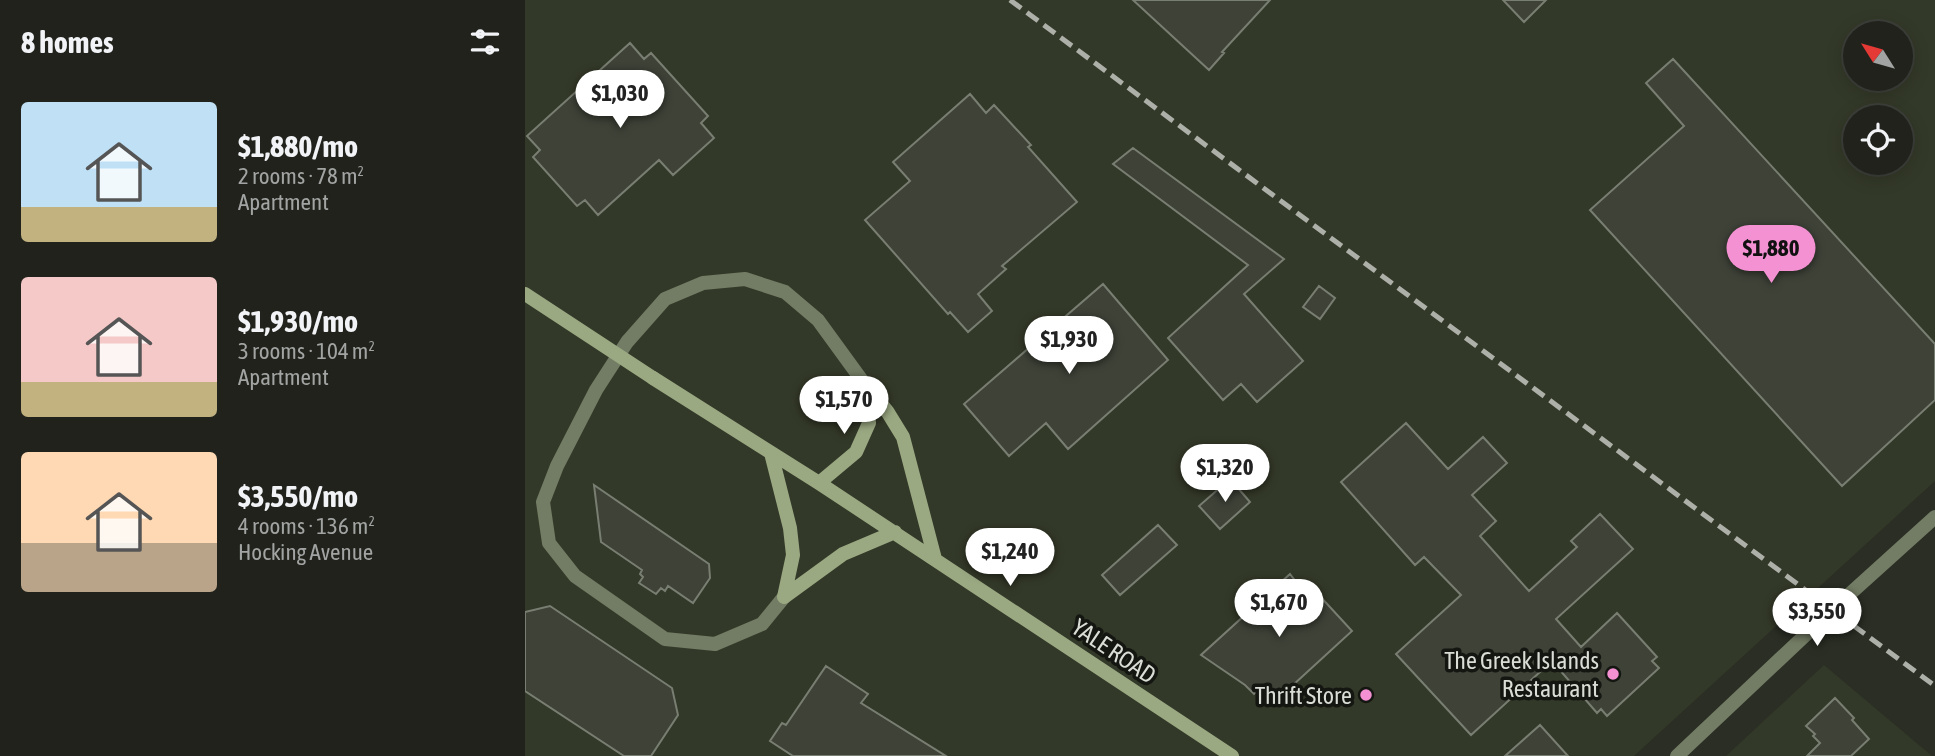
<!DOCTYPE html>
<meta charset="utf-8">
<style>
:root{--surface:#20221b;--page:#282a24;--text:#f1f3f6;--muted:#a2a4a3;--line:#3d3f3a;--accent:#f491d3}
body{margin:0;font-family:"Asap Condensed",sans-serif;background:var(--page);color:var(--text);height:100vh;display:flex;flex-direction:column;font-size:26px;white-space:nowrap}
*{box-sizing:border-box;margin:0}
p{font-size:23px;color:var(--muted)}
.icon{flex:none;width:38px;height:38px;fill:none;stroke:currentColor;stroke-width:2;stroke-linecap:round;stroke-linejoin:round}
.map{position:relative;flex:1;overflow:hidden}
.panel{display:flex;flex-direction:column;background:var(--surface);width:525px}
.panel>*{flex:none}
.needle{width:46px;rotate:307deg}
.tools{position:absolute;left:1318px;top:21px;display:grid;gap:14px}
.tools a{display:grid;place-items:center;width:70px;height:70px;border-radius:50%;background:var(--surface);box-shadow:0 4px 18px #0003,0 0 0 2px var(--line);font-size:35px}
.price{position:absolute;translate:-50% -60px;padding:0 16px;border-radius:24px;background:#fff;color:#222;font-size:23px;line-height:46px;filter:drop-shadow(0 2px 4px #0008)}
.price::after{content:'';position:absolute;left:50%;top:42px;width:21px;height:16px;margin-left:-10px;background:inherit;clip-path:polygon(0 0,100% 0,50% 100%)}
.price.active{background:var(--accent);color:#111}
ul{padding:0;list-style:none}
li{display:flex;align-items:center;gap:21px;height:175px;padding:0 21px}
li span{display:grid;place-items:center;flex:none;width:196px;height:140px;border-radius:7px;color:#555}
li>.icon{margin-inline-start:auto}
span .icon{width:84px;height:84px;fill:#fffc;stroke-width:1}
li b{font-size:30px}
h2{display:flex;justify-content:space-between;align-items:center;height:84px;padding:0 21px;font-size:30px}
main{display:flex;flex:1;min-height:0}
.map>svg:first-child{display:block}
.built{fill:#333928;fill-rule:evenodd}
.building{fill:#3e4237;stroke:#797e72;stroke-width:2}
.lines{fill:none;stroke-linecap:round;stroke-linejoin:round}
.tertiary{stroke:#737c64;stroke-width:14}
.secondary{stroke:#9ba983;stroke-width:14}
.rail{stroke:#adb0a8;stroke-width:5;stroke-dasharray:14 7;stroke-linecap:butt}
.secondary-bridge{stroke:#9ba983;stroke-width:14}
.poi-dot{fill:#f491d3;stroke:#141611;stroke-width:2.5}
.labels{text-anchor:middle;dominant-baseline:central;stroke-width:7;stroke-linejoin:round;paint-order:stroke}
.street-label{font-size:24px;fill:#daddd6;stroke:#141611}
.poi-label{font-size:24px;fill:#daddd6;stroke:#141611;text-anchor:end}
</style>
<main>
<section class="panel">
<h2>8 homes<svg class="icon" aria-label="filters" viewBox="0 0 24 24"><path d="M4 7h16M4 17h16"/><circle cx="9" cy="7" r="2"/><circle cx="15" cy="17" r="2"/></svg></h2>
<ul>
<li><span style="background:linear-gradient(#bfe0f5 75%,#c2b280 0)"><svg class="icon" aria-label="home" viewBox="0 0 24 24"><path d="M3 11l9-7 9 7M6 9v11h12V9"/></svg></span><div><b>$1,880/mo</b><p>2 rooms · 78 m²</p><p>Apartment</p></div></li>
<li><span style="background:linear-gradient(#f6c9c9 75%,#c2b280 0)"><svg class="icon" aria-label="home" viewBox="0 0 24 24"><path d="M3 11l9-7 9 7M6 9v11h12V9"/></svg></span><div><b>$1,930/mo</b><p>3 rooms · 104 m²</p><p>Apartment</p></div></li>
<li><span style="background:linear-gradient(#ffd9b3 65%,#b9a48a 0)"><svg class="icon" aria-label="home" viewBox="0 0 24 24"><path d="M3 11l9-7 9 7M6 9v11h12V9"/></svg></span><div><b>$3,550/mo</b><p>4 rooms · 136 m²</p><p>Hocking Avenue</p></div></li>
</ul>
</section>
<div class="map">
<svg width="1410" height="756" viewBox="0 0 1410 756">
<rect width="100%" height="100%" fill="#2a2e24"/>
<!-- built -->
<path class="built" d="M0,0H1410V481L1109,756H0ZM1330,33H1376V79H1330ZM1330,117H1376V163H1330Z
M1299,665L1407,756H1201Z"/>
<!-- building -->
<path class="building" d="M608,0H745L697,52L699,53L684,70Z
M978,0H1021L999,22Z
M105,43L119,59L126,53L183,116L176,123L189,138L148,175L134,160L73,215L60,200L52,206L8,157L15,150L2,136Z
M1148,59L1410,344V400L1317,486L1065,210L1159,126L1121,83Z
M445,94L461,113L469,105L506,145L503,147L552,202L477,266L481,269L453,294L467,311L443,332L425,312L423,314L340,220L385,181L368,162Z
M608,148L759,259L719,294L778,361L732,402L716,384L698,400L643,338L723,265L588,164Z
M578,284L643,360L543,449L521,423L484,456L439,404Z
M794,286L810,298L795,319L778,307Z
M881,423L923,469L958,437L982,463L947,495L971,521L955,536L1004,591L1052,547L1046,541L1075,514L1108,549L1031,619L1056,647L1092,613L1132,657L1127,661L1134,668L1082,716L1076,709L1072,713L1027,661L946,735L871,654L936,595L899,557L890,565L816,482Z
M705,479L725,502L695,529L674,506Z
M69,485L184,564L185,578L168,603L143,586L140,591L136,588L131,594L114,583L118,577L115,574L117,570L76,542Z
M633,525L652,545L595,595L577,575Z
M765,574L775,587L781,581L827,631L756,696L751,690L742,698L735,689L729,694L720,685L676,655Z
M25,606L147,688L153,715L126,756H99L0,691V612Z
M301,666L343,694L336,703L421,756H268L245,741L257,723L261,725Z
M1310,698L1329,718L1327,720L1344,739L1326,756H1282L1295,743L1288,736L1290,734L1281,726Z
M1015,725L1043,756H980Z"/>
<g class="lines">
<!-- tertiary -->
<path class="tertiary" d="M259,597L237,624L190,644L140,639L50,576L24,543L18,502L32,466L71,390L102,342L140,299L178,283L220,279L260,292L293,320L341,386
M1152,756L1307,610L1410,517"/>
<!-- secondary -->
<path class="secondary" d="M128,378L294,483L707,756
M341,386L362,411L378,437L410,559
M246,453L265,528L268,555L259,597
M294,483L331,452L344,423L341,386
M259,597L318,554L370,532"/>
<!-- rail -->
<path class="rail" d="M485,0L1410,686"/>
<!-- secondary-bridge -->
<path class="secondary-bridge" d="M0,294L128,378"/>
</g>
<!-- markers -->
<g class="poi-dot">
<circle cx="1088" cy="674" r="7"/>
<circle cx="841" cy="695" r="7"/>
</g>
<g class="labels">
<!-- street labels -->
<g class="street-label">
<text transform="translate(589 651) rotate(34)">YALE ROAD</text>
</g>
<!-- poi labels -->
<g class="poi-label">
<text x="1074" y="660">The Greek Islands<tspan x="1074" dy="28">Restaurant</tspan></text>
<text x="827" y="695">Thrift Store</text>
</g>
</g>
</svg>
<div class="tools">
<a><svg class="needle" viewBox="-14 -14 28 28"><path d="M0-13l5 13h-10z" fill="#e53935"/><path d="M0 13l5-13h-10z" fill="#a2a4a3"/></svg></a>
<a><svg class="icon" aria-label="locate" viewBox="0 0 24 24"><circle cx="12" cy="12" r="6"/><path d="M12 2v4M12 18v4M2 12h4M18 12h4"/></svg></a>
</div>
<b class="price" style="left:95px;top:130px">$1,030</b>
<b class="price active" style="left:1246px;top:285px">$1,880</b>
<b class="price" style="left:544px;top:376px">$1,930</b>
<b class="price" style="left:319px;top:436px">$1,570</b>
<b class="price" style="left:700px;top:504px">$1,320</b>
<b class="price" style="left:485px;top:588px">$1,240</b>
<b class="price" style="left:754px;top:639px">$1,670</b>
<b class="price" style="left:1292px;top:648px">$3,550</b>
</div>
</main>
